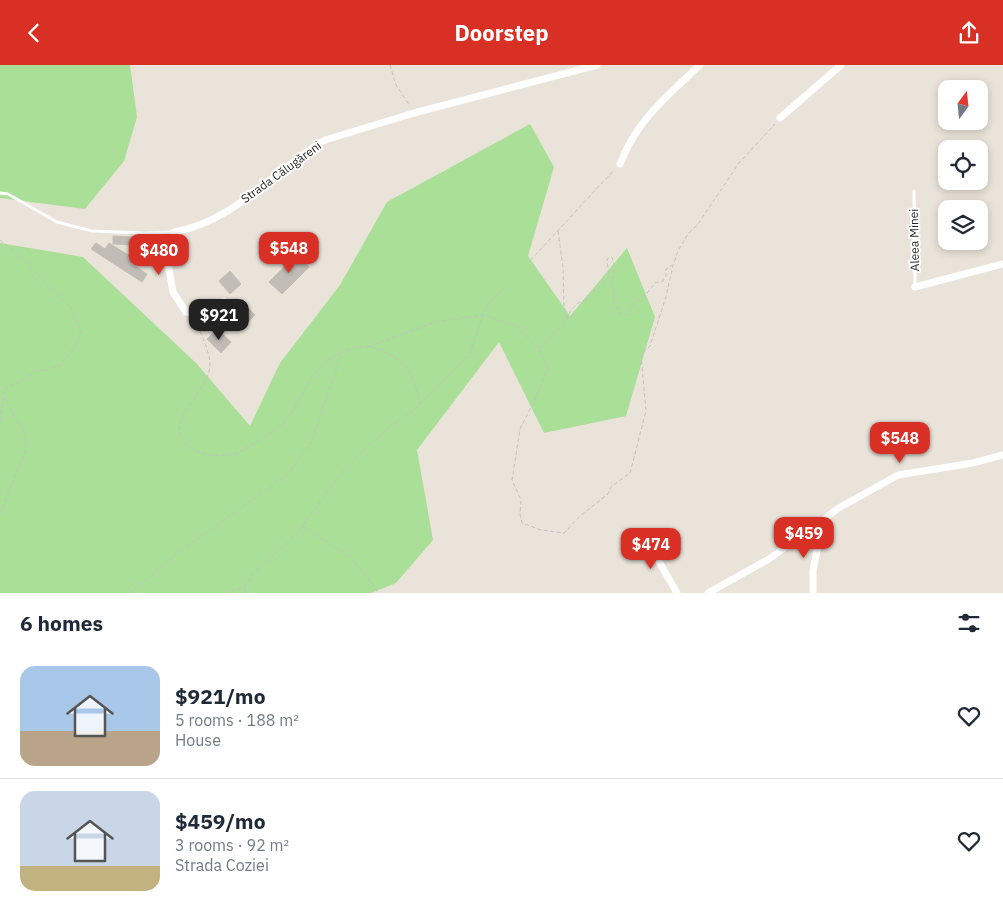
<!DOCTYPE html>
<meta charset="utf-8">
<style>
:root{--surface:#fff;--page:#f6f6f7;--text:#1f2937;--muted:#747a83;--line:#e0e1e3;--accent:#d93025}
body{margin:0;font-family:"IBM Plex Sans",sans-serif;background:var(--page);color:var(--text);height:100vh;display:flex;flex-direction:column;font-size:19px;white-space:nowrap}
*{box-sizing:border-box;margin:0}
p{font-size:16px;color:var(--muted)}
.icon{flex:none;width:28px;height:28px;fill:none;stroke:currentColor;stroke-width:2;stroke-linecap:round;stroke-linejoin:round}
.map{position:relative;height:528px;overflow:hidden}
.sheet{display:flex;flex-direction:column;background:var(--surface);flex:1}
.sheet>*{flex:none}
.needle{width:32px;rotate:15deg}
.fabs{position:absolute;left:938px;top:15px;display:grid;gap:10px}
.fabs a{display:grid;place-items:center;width:50px;height:50px;border-radius:10px;background:var(--surface);box-shadow:0 2px 8px #0003;font-size:25px}
.price{position:absolute;translate:-50% -42px;padding:0 11px;border-radius:10px;background:var(--accent);color:#fff;font-size:16px;line-height:32px;filter:drop-shadow(0 1px 2px #0008)}
.price::after{content:'';position:absolute;left:50%;top:30px;width:15px;height:11px;margin-left:-8px;background:inherit;clip-path:polygon(0 0,100% 0,50% 100%)}
.price.selected{background:#222;color:#fff}
ul{padding:0;list-style:none}
li{display:flex;align-items:center;gap:15px;height:125px;padding:0 20px}
li+li{border-top:1px solid var(--line)}
li span{display:grid;place-items:center;flex:none;width:140px;height:100px;border-radius:15px;color:#555}
li>.icon{margin-inline-start:auto}
span .icon{width:60px;height:60px;fill:#fffc;stroke-width:1}
li b{font-size:21px}
h2{display:flex;justify-content:space-between;align-items:center;height:60px;padding:0 20px;font-size:21px}
header{display:flex;justify-content:space-between;align-items:center;height:65px;padding:0 20px;background:var(--accent);color:#fff;font-size:22px;font-weight:700}
.map>svg:first-child{display:block}
.green{fill:#a9df96}
.building{fill:#c1bdb6;stroke:#c4bfb3}
.lines{fill:none;stroke-linecap:round;stroke-linejoin:round}
.path{stroke:#c3c3c3;stroke-width:1;stroke-dasharray:4 2.5;stroke-linecap:butt}
.service{stroke:#fff;stroke-width:3}
.minor{stroke:#fff;stroke-width:7}
.labels{text-anchor:middle;dominant-baseline:central;stroke-width:4;stroke-linejoin:round;paint-order:stroke}
.street-label{font-size:12px;fill:#272727;stroke:#fff}
</style>
<header><svg class="icon" aria-label="back" viewBox="0 0 24 24"><path d="M15 5l-7 7 7 7"/></svg>Doorstep<svg class="icon" aria-label="share" viewBox="0 0 24 24"><path d="M12 15V3M7 8l5-5 5 5M5 13v7h14v-7"/></svg></header>
<div class="map">
<svg width="1003" height="528" viewBox="0 0 1003 528">
<rect width="100%" height="100%" fill="#e9e3d9"/>
<!-- green -->
<path class="green" d="M0,0H130L137,52L124,96L85,144L0,133Z
M530,59L554,102L528,191L570,251L627,183L655,252L626,351L544,368L499,277L417,385L433,475L396,518L371,528H0V178L83,192L196,298L250,361L280,298L340,220L387,137Z"/>
<!-- building -->
<path class="building" d="M113,171L133,172V180L113,179Z
M96,178L105,184L109,178L133,193L130,198L147,209L142,217L91,184Z
M297,189L309,202L282,229L269,217Z
M230,206L241,219L230,229L219,216Z
M244,239L255,250L239,266L227,257Z
M217,264L231,277L221,288L207,274Z"/>
<g class="lines">
<!-- path -->
<path class="path" d="M390,0L396,20L410,41
M558,166L563,202L564,242L567,253
M0,175L22,193L71,243L81,267L75,281L61,300L46,305L35,306L25,314L7,322L3,330L0,359
M526,200L614,105
M193,256L197,259C202,271 209,285 210,298C211,325 170,349 181,373C187,384 201,389 213,390C219,390 226,391 232,390C242,387 276,366 283,358C297,344 305,320 318,304C329,292 351,280 368,282C380,283 397,292 405,301C415,312 415,326 421,339
M368,282L435,257L484,250L517,261L539,284L567,254L571,245L578,238L588,234L609,211L607,194L612,192C614,200 617,208 612,215L614,237L621,250H627L635,237L648,227L655,218L663,216L666,211V204L672,200
M539,284L548,303L535,334L520,364L512,415L521,435L520,449L522,458L541,465L564,468L580,451L608,429L611,422L630,408L646,346L641,290L650,281L666,232L673,200L678,186L688,169L698,159L739,98L775,59
M0,449L26,385L25,369L3,331
M302,461L352,493L372,518L378,528
M130,528L175,490L288,409L312,376L342,287
M225,528L245,522
M244,528L246,520L254,508L296,469L343,406L367,382L393,359L414,345L469,290L487,240L506,221"/>
<!-- service -->
<path class="service" d="M914,126L915,222
M0,128L8,129L57,157L92,166L144,168L173,167"/>
<!-- minor -->
<path class="minor" d="M780,53L841,0
M620,99C637,55 667,31 700,0
M915,222L1003,199
M224,236L198,249L186,247L173,227L168,198L174,167C235,157 275,104 325,75L414,48L597,0
M645,472L677,528
M708,528L769,494L783,484L797,469L820,458L837,444L898,410L973,398L1003,390
M813,528V506L820,470V458"/>
</g>
<g class="labels">
<!-- street labels -->
<g class="street-label">
<text transform="translate(281 107) rotate(-36)">Strada Călugăreni</text>
<text transform="translate(914 175) rotate(-91)">Aleea Minei</text>
</g>
</g>
</svg>
<div class="fabs">
<a><svg class="needle" viewBox="-14 -14 28 28"><path d="M0-13l5 13h-10z" fill="#e53935"/><path d="M0 13l5-13h-10z" fill="#747a83"/></svg></a>
<a><svg class="icon" aria-label="locate" viewBox="0 0 24 24"><circle cx="12" cy="12" r="6"/><path d="M12 2v4M12 18v4M2 12h4M18 12h4"/></svg></a>
<a><svg class="icon" aria-label="layers" viewBox="0 0 24 24"><path d="M12 4l9 5-9 5-9-5zM3 14l9 5 9-5"/></svg></a>
</div>
<b class="price" style="left:289px;top:209px">$548</b>
<b class="price" style="left:159px;top:211px">$480</b>
<b class="price selected" style="left:219px;top:276px">$921</b>
<b class="price" style="left:900px;top:399px">$548</b>
<b class="price" style="left:804px;top:494px">$459</b>
<b class="price" style="left:651px;top:505px">$474</b>
</div>
<section class="sheet">
<h2>6 homes<svg class="icon" aria-label="filters" viewBox="0 0 24 24"><path d="M4 7h16M4 17h16"/><circle cx="9" cy="7" r="2"/><circle cx="15" cy="17" r="2"/></svg></h2>
<ul>
<li><span style="background:linear-gradient(#a9c7e8 65%,#b9a48a 0)"><svg class="icon" aria-label="home" viewBox="0 0 24 24"><path d="M3 11l9-7 9 7M6 9v11h12V9"/></svg></span><div><b>$921/mo</b><p>5 rooms · 188 m²</p><p>House</p></div><svg class="icon" aria-label="heart" viewBox="0 0 24 24"><path d="M12 20l-8-8c-3-5 5-10 8-4 3-6 11-1 8 4z"/></svg></li>
<li><span style="background:linear-gradient(#c9d6e8 75%,#c2b280 0)"><svg class="icon" aria-label="home" viewBox="0 0 24 24"><path d="M3 11l9-7 9 7M6 9v11h12V9"/></svg></span><div><b>$459/mo</b><p>3 rooms · 92 m²</p><p>Strada Coziei</p></div><svg class="icon" aria-label="heart" viewBox="0 0 24 24"><path d="M12 20l-8-8c-3-5 5-10 8-4 3-6 11-1 8 4z"/></svg></li>
</ul>
</section>
